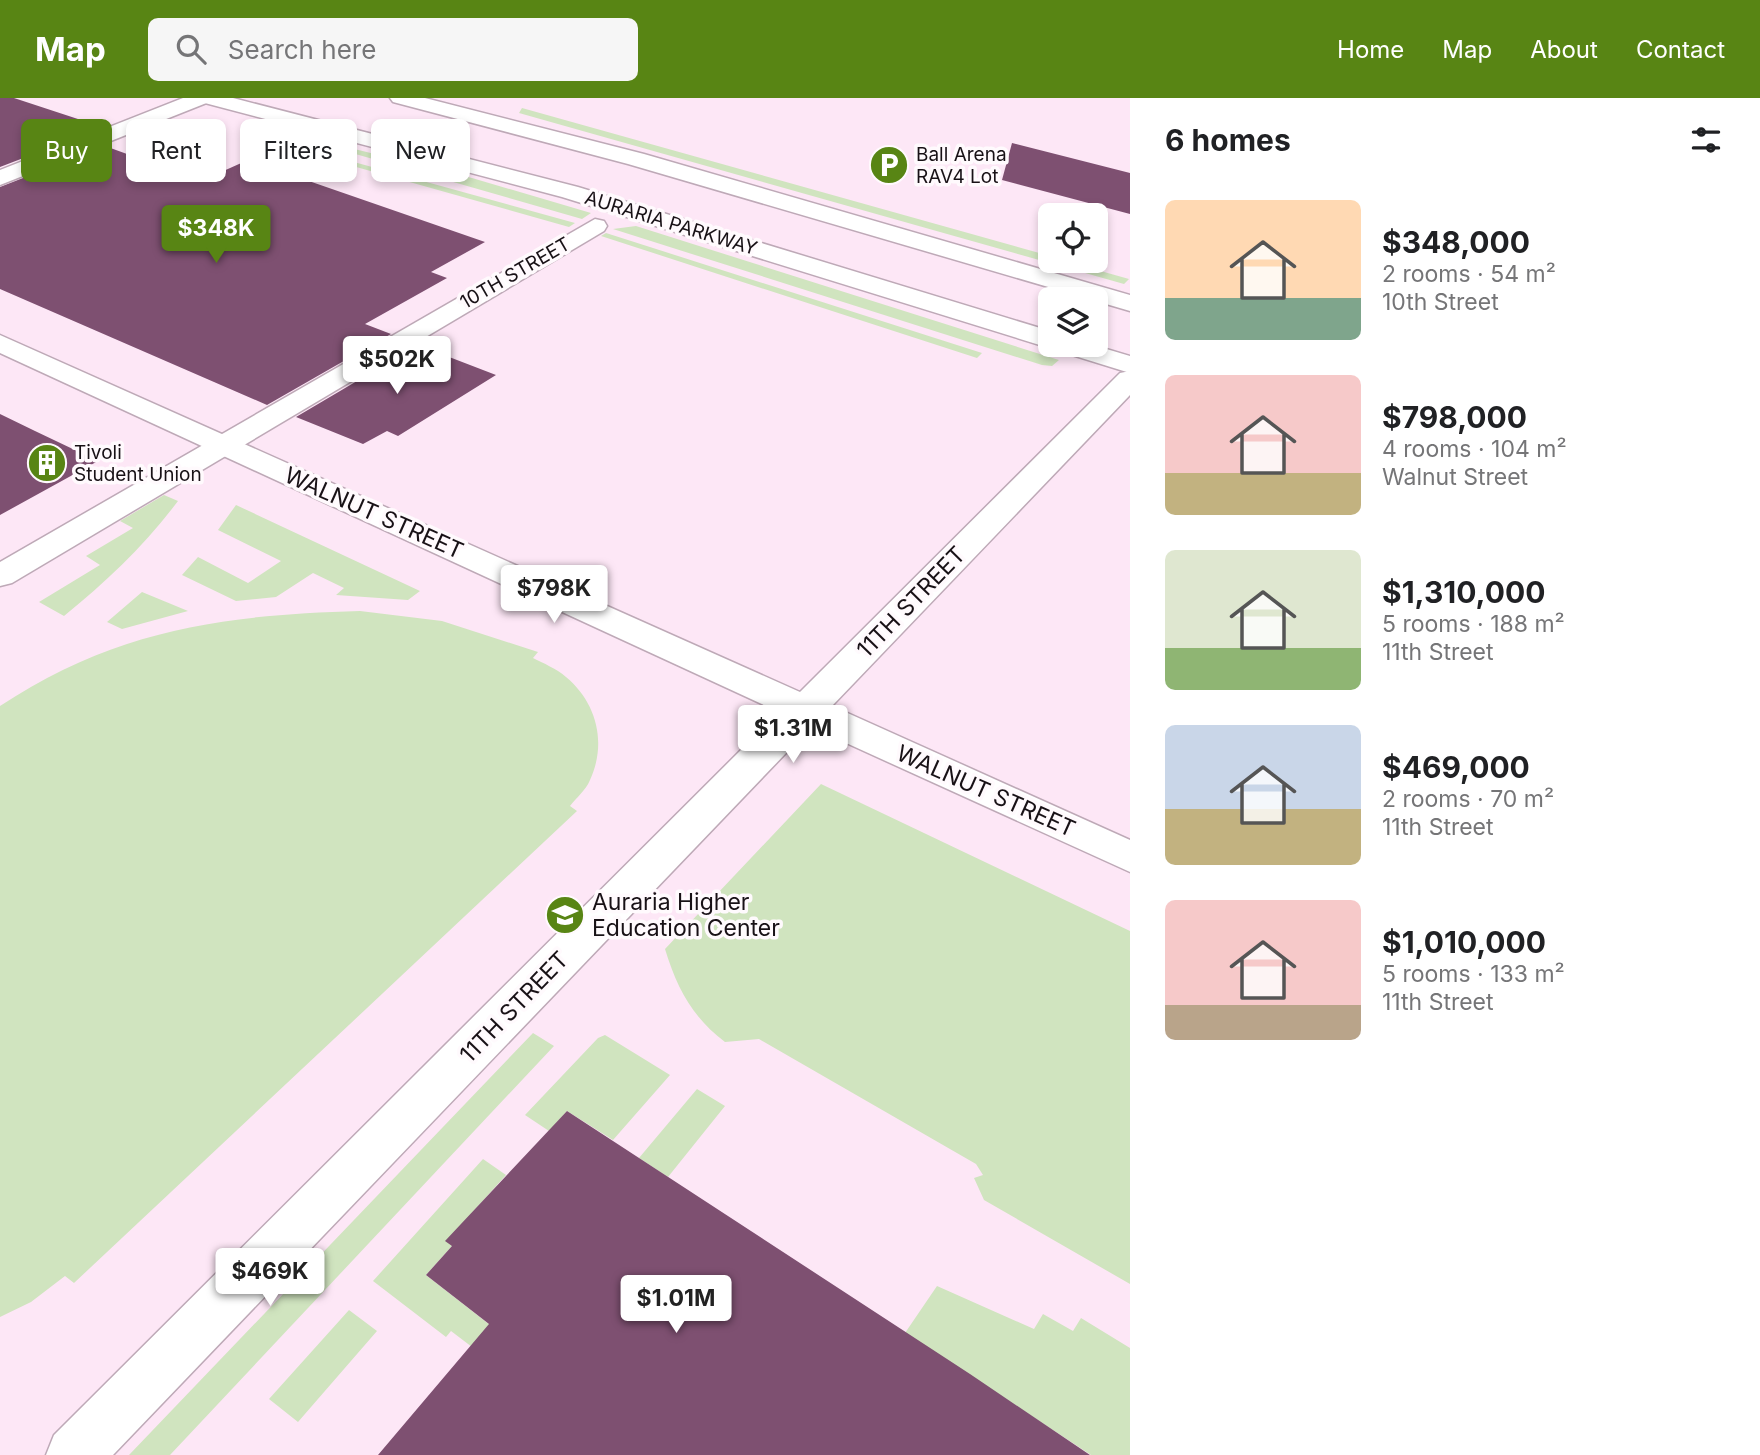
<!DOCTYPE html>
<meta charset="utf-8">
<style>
:root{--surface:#fff;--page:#f6f6f6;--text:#202124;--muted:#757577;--accent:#588514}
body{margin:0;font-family:Inter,sans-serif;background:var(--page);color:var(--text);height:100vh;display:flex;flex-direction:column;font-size:26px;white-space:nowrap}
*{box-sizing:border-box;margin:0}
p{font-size:23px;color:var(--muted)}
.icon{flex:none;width:38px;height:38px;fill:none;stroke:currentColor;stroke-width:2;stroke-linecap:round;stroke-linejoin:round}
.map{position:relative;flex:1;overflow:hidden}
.drawer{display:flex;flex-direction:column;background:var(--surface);width:630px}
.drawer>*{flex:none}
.guide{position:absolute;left:21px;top:21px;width:665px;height:63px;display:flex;gap:14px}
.fabs{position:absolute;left:1038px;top:105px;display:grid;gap:14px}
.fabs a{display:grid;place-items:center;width:70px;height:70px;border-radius:10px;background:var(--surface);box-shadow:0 4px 10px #0003;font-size:35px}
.price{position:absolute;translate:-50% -60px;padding:0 16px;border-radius:7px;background:#fff;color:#222;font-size:23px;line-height:46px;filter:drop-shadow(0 2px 4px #0008)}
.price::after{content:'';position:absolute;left:50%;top:42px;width:21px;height:16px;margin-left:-10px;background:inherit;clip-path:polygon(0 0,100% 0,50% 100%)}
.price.current{background:var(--accent);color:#fff}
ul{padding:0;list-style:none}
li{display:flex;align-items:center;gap:21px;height:175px;padding:0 35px}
li span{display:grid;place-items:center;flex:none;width:196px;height:140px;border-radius:10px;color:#555}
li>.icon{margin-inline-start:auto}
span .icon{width:84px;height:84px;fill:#fffc;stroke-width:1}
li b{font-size:30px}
h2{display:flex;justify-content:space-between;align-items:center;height:84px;padding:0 35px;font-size:30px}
.chip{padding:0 24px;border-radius:10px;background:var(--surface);box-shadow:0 4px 10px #0003;font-size:24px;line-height:63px}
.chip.current{background:var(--accent);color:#fff}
header{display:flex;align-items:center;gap:42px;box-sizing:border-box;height:98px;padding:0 35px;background:var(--accent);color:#fff}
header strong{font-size:33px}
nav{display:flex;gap:38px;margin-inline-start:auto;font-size:24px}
.search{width:490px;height:63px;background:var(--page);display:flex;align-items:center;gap:18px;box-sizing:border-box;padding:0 24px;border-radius:10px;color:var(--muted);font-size:26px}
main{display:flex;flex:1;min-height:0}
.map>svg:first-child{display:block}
.green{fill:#d0e4bf}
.building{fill:#7e5071}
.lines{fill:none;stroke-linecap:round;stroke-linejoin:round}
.pedestrian-casing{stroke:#bea9b7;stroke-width:3}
.minor-casing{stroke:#bea9b7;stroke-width:3}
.primary-casing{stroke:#bea9b7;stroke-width:3}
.pedestrian{fill:#fff;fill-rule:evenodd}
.minor{fill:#fff;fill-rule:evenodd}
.primary{fill:#fff;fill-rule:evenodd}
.labels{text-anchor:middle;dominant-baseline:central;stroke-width:7;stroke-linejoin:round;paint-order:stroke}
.far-poi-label{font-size:19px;fill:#181116;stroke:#fffafd;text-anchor:start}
.far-street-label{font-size:19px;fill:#181116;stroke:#fffafd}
.street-label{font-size:23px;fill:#181116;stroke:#fffafd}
.poi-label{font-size:23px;fill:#181116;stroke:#fffafd;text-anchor:start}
</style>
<header>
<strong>Map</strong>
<div class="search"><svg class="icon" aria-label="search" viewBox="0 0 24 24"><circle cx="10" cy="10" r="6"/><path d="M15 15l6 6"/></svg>Search here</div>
<nav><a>Home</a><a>Map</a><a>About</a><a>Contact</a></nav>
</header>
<main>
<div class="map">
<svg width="1130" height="1357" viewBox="0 0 1130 1357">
<rect width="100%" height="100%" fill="#fde7f6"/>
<!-- green -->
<path class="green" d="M522,10L1050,158V163H1065L1129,181L1124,186L519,15Z
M245,34L575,125L569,129L250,39Z
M322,43L472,80L591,115L582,121L317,45Z
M636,128L1059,262L1052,268L1042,267L613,131Z
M606,135L982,255L977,260L601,138Z
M164,397L178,403C145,447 107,483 64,518L39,504L100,467L86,458L133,430L120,423Z
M236,407L420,493L408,502L336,497L344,490L313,475L276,499L236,503L182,477L198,459L248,485L281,463L218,432Z
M142,494L188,513L122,531L107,524Z
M360,513L442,523L538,554L533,560C543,565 557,571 566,579C597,605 607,645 590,682C586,692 576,700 570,708L577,713L74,1185L65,1178L31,1204L0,1219V608C117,531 224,517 360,513Z
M821,686L1130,833V1186L984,1102L974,1080L983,1077L976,1066L759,941L725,944C692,919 677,890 665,851Z
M533,935L554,948L170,1357H129Z
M605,937L670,977L613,1042L567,1013L549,1033L525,1017L598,940Z
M697,991L725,1008L668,1079L639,1060Z
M483,1061L506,1077L470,1117L452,1148L426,1177L490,1227L472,1249L451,1233L446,1239L373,1183Z
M937,1188L1034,1231L1043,1216L1073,1233L1081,1220L1130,1250V1357H1091L905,1235Z
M349,1212L377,1233L298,1324L269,1301Z"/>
<!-- building -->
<path class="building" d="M0,0H14L84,23L60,32L78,39L0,69Z
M1012,45L1130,75V116L1002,82Z
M105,48L201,83L248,62L485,144L431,174L447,180L365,226L391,236L267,307L0,191V89Z
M418,247L496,277L398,338L387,333L363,346L296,319Z
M0,316L35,333L98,363L0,417Z
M567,1013L970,1276L1090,1357H378L489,1226L426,1177L452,1148L445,1143Z"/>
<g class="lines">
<!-- pedestrian casing -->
<g class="pedestrian-casing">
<path id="pedestrian" d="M595,121L604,123L607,128L604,133L12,485L0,488V464Z"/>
</g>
<!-- minor casing -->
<g class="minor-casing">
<path id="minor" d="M183,0H212L209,4L0,87V72Z
M0,237L800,594L1120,275L1130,273V297L832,608L1130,742V774L811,629L113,1357H46L54,1337L779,614L0,255Z"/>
</g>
<!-- primary casing -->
<g class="primary-casing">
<path id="primary" d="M198,0H233L578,89L1050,233V247H1093L1130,258V275L562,99L201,4Z
M390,0H425L644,56L1130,197V213L628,66L393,4Z"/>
</g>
<!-- pedestrian -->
<use href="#pedestrian" class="pedestrian"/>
<!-- minor -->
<use href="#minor" class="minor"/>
<!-- primary -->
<use href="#primary" class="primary"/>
</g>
<!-- icons -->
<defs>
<g id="parking-disc" transform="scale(2.0125)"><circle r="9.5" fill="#588514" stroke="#fffafd"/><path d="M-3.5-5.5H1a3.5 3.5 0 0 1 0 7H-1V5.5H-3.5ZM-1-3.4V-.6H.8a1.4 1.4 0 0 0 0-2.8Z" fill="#fff"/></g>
<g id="building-disc" transform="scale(2.0125)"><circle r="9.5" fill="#588514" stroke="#fffafd"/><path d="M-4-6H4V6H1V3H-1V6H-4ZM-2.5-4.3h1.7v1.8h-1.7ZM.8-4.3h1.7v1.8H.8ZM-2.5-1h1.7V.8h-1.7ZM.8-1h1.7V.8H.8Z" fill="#fff"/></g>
<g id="university-disc" transform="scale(2.0125)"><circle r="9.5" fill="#588514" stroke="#fffafd"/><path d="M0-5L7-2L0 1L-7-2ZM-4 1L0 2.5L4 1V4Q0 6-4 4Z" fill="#fff"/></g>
</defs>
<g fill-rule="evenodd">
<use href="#parking-disc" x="889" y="67"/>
<use href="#building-disc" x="47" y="365"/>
<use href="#university-disc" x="565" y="817"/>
</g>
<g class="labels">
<!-- far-poi labels -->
<g class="far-poi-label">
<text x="916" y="56">Ball Arena<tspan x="916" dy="22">RAV4 Lot</tspan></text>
<text x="74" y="354">Tivoli<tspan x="74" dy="22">Student Union</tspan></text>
</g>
<!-- far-street labels -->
<g class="far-street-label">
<text transform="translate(671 125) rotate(17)">AURARIA PARKWAY</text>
<text transform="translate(515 175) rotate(-30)">10TH STREET</text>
</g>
<!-- street labels -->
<g class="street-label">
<text transform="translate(374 415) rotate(24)">WALNUT STREET</text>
<text transform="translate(911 504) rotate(-46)">11TH STREET</text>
<text transform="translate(986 693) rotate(24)">WALNUT STREET</text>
<text transform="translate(514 909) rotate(-46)">11TH STREET</text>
</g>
<!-- poi labels -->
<g class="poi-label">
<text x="592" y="804">Auraria Higher<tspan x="592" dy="26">Education Center</tspan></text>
</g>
</g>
</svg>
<div class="fabs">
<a><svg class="icon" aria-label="locate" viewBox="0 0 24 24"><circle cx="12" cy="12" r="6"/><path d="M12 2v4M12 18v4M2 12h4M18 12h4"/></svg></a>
<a><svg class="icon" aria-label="layers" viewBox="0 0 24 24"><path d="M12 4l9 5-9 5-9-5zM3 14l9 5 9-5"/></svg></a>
</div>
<b class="price current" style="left:216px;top:167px">$348K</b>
<b class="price" style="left:397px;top:298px">$502K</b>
<b class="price" style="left:554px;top:527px">$798K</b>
<b class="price" style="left:793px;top:667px">$1.31M</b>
<b class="price" style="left:270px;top:1210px">$469K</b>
<b class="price" style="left:676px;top:1237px">$1.01M</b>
<div class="guide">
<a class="chip current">Buy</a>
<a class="chip">Rent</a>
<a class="chip">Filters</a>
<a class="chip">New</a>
</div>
</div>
<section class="drawer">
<h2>6 homes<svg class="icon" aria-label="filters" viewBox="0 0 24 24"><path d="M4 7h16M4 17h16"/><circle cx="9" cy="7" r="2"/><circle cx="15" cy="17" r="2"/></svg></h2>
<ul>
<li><span style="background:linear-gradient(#ffd9b3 70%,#7fa58c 0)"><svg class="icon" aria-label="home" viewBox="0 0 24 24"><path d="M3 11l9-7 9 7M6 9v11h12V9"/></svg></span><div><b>$348,000</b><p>2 rooms · 54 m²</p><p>10th Street</p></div></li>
<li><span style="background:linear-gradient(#f6c9c9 70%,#c2b280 0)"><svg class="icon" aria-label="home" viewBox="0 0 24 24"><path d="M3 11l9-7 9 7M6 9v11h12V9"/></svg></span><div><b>$798,000</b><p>4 rooms · 104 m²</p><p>Walnut Street</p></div></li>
<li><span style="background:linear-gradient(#dfe7d0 70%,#8fb573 0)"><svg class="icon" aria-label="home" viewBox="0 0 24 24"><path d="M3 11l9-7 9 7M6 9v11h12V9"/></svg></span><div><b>$1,310,000</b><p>5 rooms · 188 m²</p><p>11th Street</p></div></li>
<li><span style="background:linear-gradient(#c9d6e8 60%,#c2b280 0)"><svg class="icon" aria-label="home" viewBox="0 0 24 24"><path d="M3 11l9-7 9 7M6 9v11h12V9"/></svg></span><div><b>$469,000</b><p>2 rooms · 70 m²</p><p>11th Street</p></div></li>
<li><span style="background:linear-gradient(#f6c9c9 75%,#b9a48a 0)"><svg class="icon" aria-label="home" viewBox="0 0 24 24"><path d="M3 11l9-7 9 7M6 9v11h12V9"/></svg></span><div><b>$1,010,000</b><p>5 rooms · 133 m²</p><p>11th Street</p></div></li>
</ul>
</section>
</main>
